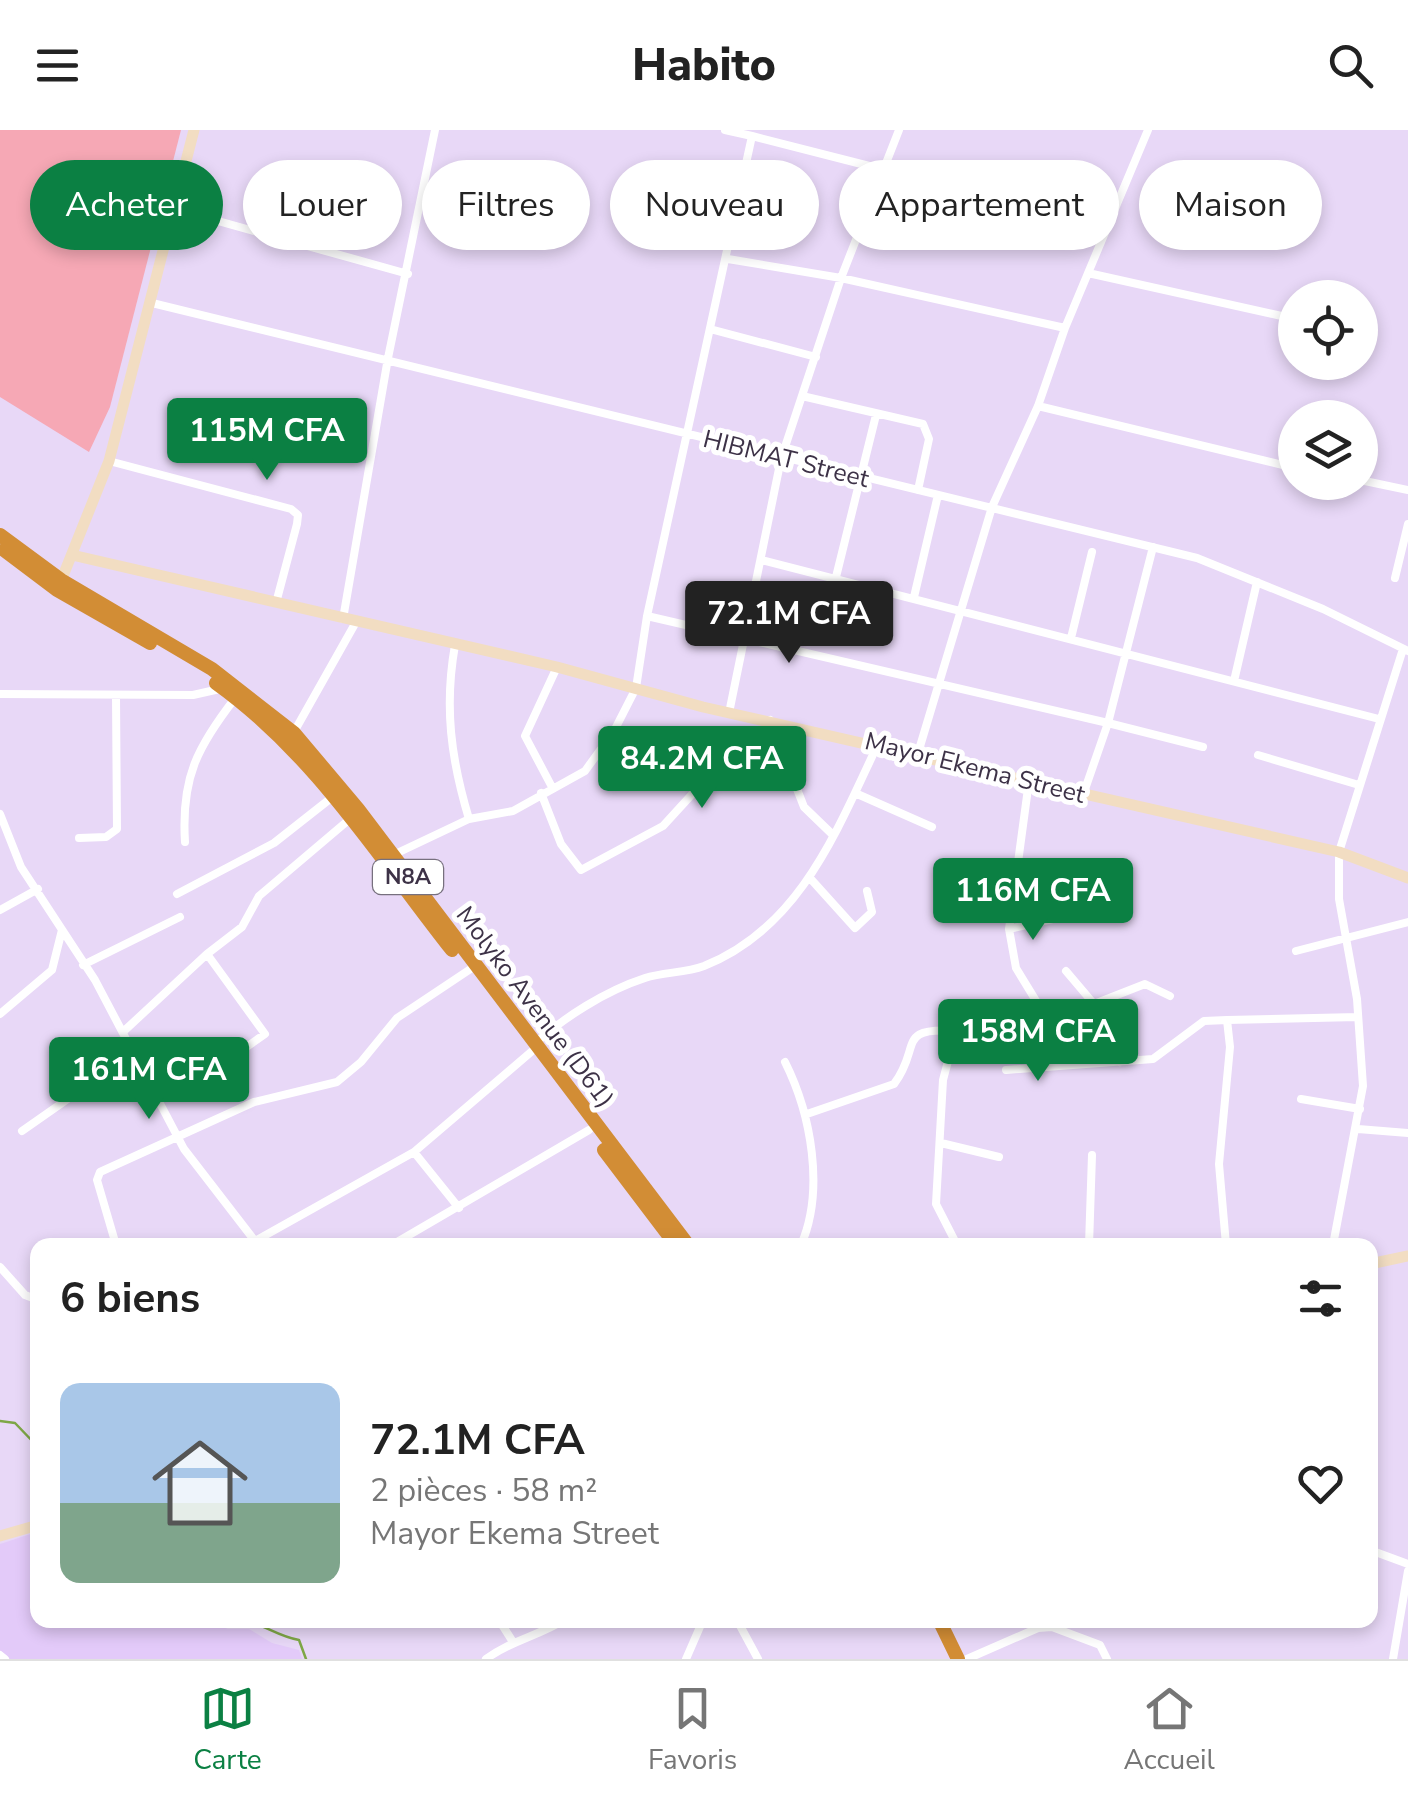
<!DOCTYPE html>
<html lang="fr">
<meta charset="utf-8">
<style>
:root{--surface:#fff;--page:#f6f6f6;--text:#222;--muted:#767676;--line:#e0e0e0;--accent:#0b8043}
body{margin:0;font-family:"Nunito Sans",sans-serif;background:var(--page);color:var(--text);height:100vh;display:flex;flex-direction:column;font-size:38px;white-space:nowrap}
*{box-sizing:border-box;margin:0}
p{font-size:32px;color:var(--muted)}
.icon{flex:none;width:55px;height:55px;fill:none;stroke:currentColor;stroke-width:2;stroke-linecap:round;stroke-linejoin:round}
.map{position:relative;flex:1;overflow:hidden}
.drawer{position:absolute;left:30px;top:1108px;width:1348px;height:390px;display:flex;flex-direction:column;background:var(--surface);border-radius:20px;box-shadow:0 5px 15px #0003}
.drawer>*{flex:none}
.hud{position:absolute;left:30px;top:30px;width:1350px;height:90px;display:flex;gap:20px}
.tools{position:absolute;left:1278px;top:150px;display:grid;gap:20px}
.tools a{display:grid;place-items:center;width:100px;height:100px;border-radius:50%;background:var(--surface);box-shadow:0 5px 15px #0003;font-size:50px}
.price{position:absolute;translate:-50% -85px;padding:0 22px;border-radius:10px;background:var(--accent);color:#fff;font-size:32px;line-height:65px;filter:drop-shadow(0 2px 5px #0008)}
.price::after{content:'';position:absolute;left:50%;top:60px;width:30px;height:22px;margin-left:-15px;background:inherit;clip-path:polygon(0 0,100% 0,50% 100%)}
.price.active{background:#222;color:#fff}
ul{padding:0;list-style:none}
li{display:flex;align-items:center;gap:30px;height:250px;padding:0 30px}
li span{display:grid;place-items:center;flex:none;width:280px;height:200px;border-radius:20px;color:#555}
li>.icon{margin-inline-start:auto}
span .icon{width:120px;height:120px;fill:#fffc;stroke-width:1}
li b{font-size:42px}
h2{display:flex;justify-content:space-between;align-items:center;height:120px;padding:0 30px;font-size:42px}
.chip{padding:0 35px;border-radius:45px;background:var(--surface);box-shadow:0 5px 15px #0003;font-size:35px;line-height:90px}
.chip.active{background:var(--accent);color:#fff}
header{display:flex;justify-content:space-between;align-items:center;height:130px;padding:0 30px;background:var(--surface);font-size:45px;font-weight:800}
.menu{display:flex;justify-content:space-around;align-items:center;height:140px;border-top:2px solid var(--line);background:var(--surface);font-size:28px;color:var(--muted)}
.menu a{display:grid;justify-items:center;gap:5px}
.menu .active{color:var(--accent)}
.map>svg:first-child{display:block}
.built{fill:#e3caf9}
.green{fill:#f6a8b5}
.lines{fill:none;stroke-linecap:round;stroke-linejoin:round}
.stream{stroke:#7ea746;stroke-width:2.5}
.street{stroke:#fff;stroke-width:8}
.secondary{stroke:#f2ddc2;stroke-width:11}
.highway{stroke:#d28d35;stroke-width:14}
.labels{text-anchor:middle;dominant-baseline:central;stroke-width:10;stroke-linejoin:round;paint-order:stroke}
.shield{fill:#fff;stroke:#77707e;stroke-width:2.5}
.shield-label{font-size:22px;font-weight:bold;fill:#3d3247}
.street-label{font-size:25px;fill:#3d3247;stroke:#fff}
</style>
<header><svg class="icon" aria-label="menu" viewBox="0 0 24 24"><path d="M4 6h16M4 12h16M4 18h16"/></svg>Habito<svg class="icon" aria-label="search" viewBox="0 0 24 24"><circle cx="10" cy="10" r="6"/><path d="M15 15l6 6"/></svg></header>
<div class="map">
<svg width="1408" height="1529" viewBox="0 0 1408 1529">
<rect width="100%" height="100%" fill="#e8d8f7"/>
<!-- built -->
<path class="built" d="M37,1402L38,1490H204L228,1499H249L272,1513L299,1520L302,1529H0V1414Z"/>
<!-- green -->
<path class="green" d="M0,0H181L110,277L89,322L0,267Z"/>
<g class="lines">
<!-- stream -->
<path class="stream" d="M0,1291L15,1293L38,1317
M241,1490C263,1493 276,1506 299,1510L306,1529"/>
<!-- street -->
<path class="street" d="M725,0L752,6
M175,79L408,144
M728,129L841,148L1065,198
M1088,143L1295,189
M152,173L1197,428L1323,479L1408,521
M710,199L816,227
M802,266L923,294L929,309L918,360
M1038,276L1295,338
M109,331L291,379L298,385L297,394L276,473
M1360,350L1408,360
M1153,417L1108,593L1203,617
M762,430L1379,589
M836,447L876,285
M1395,448L1408,394
M914,467L938,365
M647,486L1108,593L1083,665
M343,489L388,228L435,0
M1071,508L1092,422
M455,515C444,577 451,629 469,689
M1234,551L1257,452
M0,564L193,565L224,558
M729,583L781,329L841,148L899,0
M770,590L804,677L833,705
M294,602L356,492
M918,623L992,377L1038,276L1065,198L1148,0
M1258,625L1359,655
M552,657L525,606L557,537
M541,663L561,714L581,740L663,696L695,661L729,645
M855,663L932,697
M0,684L21,737L95,850L184,1019L258,1115
M79,708L106,707L117,699L116,566
M185,712C181,648 197,617 236,567
M393,725L469,689L513,681L585,641L614,601L636,558L647,486L752,6L885,40
M809,747L855,798L872,782L867,761
M177,764L274,713L335,665
M0,780L38,759
M1009,799L1029,651
M1296,821L1408,792
M83,835L180,787
M1066,841L1094,874L1145,854L1170,866
M0,884L52,840L62,800
M1227,890L1358,887
M1049,892L1016,838L1009,799L1110,776
M124,901L207,824
M534,914C565,887 605,861 645,848C664,842 685,843 704,836C800,798 837,700 878,614
M785,932C811,984 825,1060 801,1115
M1006,940L1153,929L1204,891L1227,890L1230,917L1219,1034L1226,1115
M156,964L222,934L265,904L207,824L242,797L259,766L351,688
M1301,969L1360,979
M807,984L894,954C922,917 895,897 956,901
M1358,999L1408,1003
M22,1001L82,959L139,933
M941,1013L999,1027
M414,1022L531,922
M255,1111L414,1022L459,1078
M116,1115L97,1050L100,1042L254,972L337,952L361,932L397,888L475,836
M392,1115L589,1000
M957,1115L936,1074L943,950L956,901L1000,909L1094,874L1120,932
M1089,1115L1092,1025
M1333,1115L1363,956L1357,869L1339,769V722L1403,519
M0,1137L25,1165L38,1170
M1370,1420L1408,1434
M499,1490L513,1512
M737,1490L758,1529
M0,1525L5,1529
M486,1529C510,1511 538,1506 564,1490
M686,1529L703,1490
M967,1529L1038,1498L1052,1497L1100,1515L1107,1529
M1393,1529L1408,1441"/>
<!-- secondary -->
<path class="secondary" d="M72,425L557,537L703,577L1339,722L1408,748
M59,456L109,331L194,0
M1370,1134L1408,1126
M0,1406L38,1395"/>
<!-- highway -->
<path class="highway" d="M0,405L61,450L212,539L294,603L358,679L688,1115
M4,420L57,460L150,513
M216,553C315,624 377,725 452,820
M604,1020L676,1115
M939,1490L958,1529"/>
</g>
<g class="labels">
<!-- shield labels -->
<rect class="shield" x="373" y="730" width="70" height="34" rx="8"/>
<g class="shield-label">
<text x="408" y="747">N8A</text>
</g>
<!-- street labels -->
<g class="street-label">
<text transform="translate(786 329) rotate(14)">HIBMAT Street</text>
<text transform="translate(975 638) rotate(14)">Mayor Ekema Street</text>
<text transform="translate(535 877) rotate(53)">Molyko Avenue (D61)</text>
</g>
</g>
</svg>
<div class="tools">
<a><svg class="icon" aria-label="locate" viewBox="0 0 24 24"><circle cx="12" cy="12" r="6"/><path d="M12 2v4M12 18v4M2 12h4M18 12h4"/></svg></a>
<a><svg class="icon" aria-label="layers" viewBox="0 0 24 24"><path d="M12 4l9 5-9 5-9-5zM3 14l9 5 9-5"/></svg></a>
</div>
<b class="price" style="left:267px;top:353px">115M CFA</b>
<b class="price active" style="left:789px;top:536px">72.1M CFA</b>
<b class="price" style="left:702px;top:681px">84.2M CFA</b>
<b class="price" style="left:1033px;top:813px">116M CFA</b>
<b class="price" style="left:1038px;top:954px">158M CFA</b>
<b class="price" style="left:149px;top:992px">161M CFA</b>
<div class="hud">
<a class="chip active">Acheter</a>
<a class="chip">Louer</a>
<a class="chip">Filtres</a>
<a class="chip">Nouveau</a>
<a class="chip">Appartement</a>
<a class="chip">Maison</a>
</div>
<section class="drawer">
<h2>6 biens<svg class="icon" aria-label="filters" viewBox="0 0 24 24"><path d="M4 7h16M4 17h16"/><circle cx="9" cy="7" r="2"/><circle cx="15" cy="17" r="2"/></svg></h2>
<ul>
<li><span style="background:linear-gradient(#a9c7e8 60%,#7fa58c 0)"><svg class="icon" aria-label="home" viewBox="0 0 24 24"><path d="M3 11l9-7 9 7M6 9v11h12V9"/></svg></span><div><b>72.1M CFA</b><p>2 pièces · 58 m²</p><p>Mayor Ekema Street</p></div><svg class="icon" aria-label="heart" viewBox="0 0 24 24"><path d="M12 20l-8-8c-3-5 5-10 8-4 3-6 11-1 8 4z"/></svg></li>
</ul>
</section>
</div>
<nav class="menu">
<a class="active"><svg class="icon" aria-label="map" viewBox="0 0 24 24"><path d="M3 6l6-2 6 2 6-2v14l-6 2-6-2-6 2zM9 4v14M15 6v14"/></svg>Carte</a>
<a><svg class="icon" aria-label="saved" viewBox="0 0 24 24"><path d="M7 4h10v16l-5-4-5 4z"/></svg>Favoris</a>
<a><svg class="icon" aria-label="home" viewBox="0 0 24 24"><path d="M3 11l9-7 9 7M6 9v11h12V9"/></svg>Accueil</a>
</nav>
